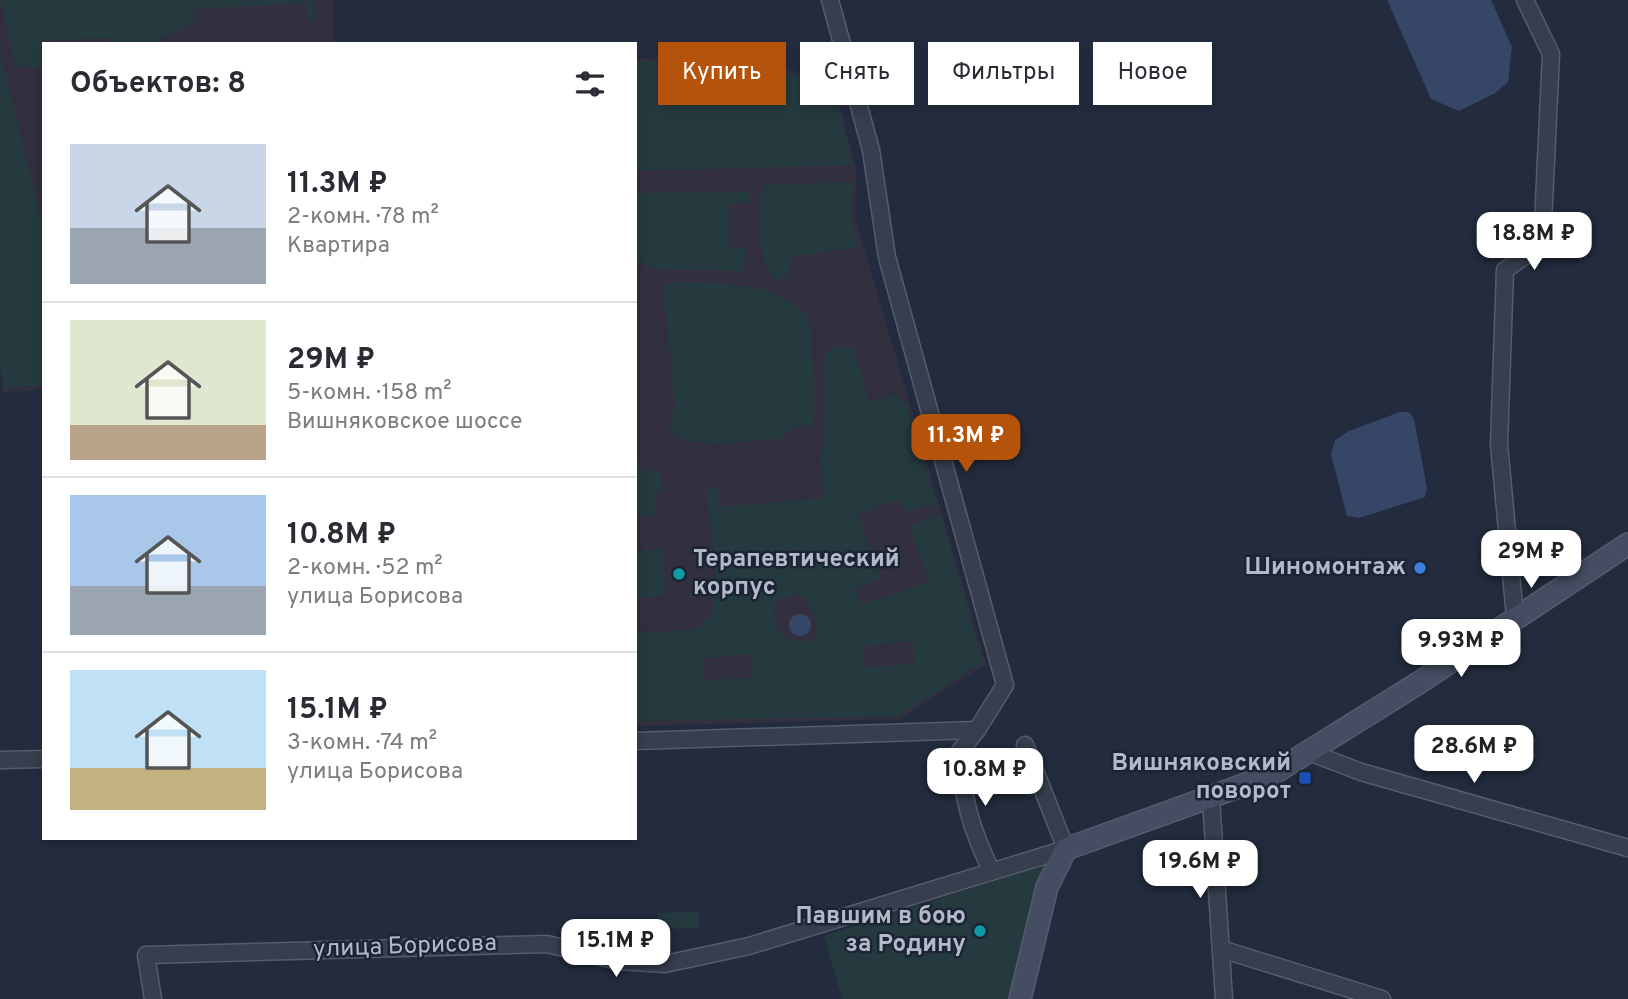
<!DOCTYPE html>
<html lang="ru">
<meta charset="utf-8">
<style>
:root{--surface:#fff;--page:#f2f2f3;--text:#2b2b33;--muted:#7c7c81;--line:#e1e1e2;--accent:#b45309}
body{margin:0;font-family:Overpass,sans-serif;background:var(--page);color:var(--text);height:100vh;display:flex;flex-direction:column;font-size:26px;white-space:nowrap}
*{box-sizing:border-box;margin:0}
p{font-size:23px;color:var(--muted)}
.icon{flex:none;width:38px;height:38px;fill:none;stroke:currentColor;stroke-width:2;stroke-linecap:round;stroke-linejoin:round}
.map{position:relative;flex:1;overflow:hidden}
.details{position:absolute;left:42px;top:42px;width:595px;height:798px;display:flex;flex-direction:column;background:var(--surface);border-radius:0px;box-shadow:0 4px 10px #0003}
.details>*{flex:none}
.banner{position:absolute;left:658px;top:42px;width:665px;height:63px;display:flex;gap:14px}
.price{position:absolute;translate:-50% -60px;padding:0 16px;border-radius:14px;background:#fff;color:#222;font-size:23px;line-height:46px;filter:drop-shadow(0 2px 4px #0008)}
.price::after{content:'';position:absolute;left:50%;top:42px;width:21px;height:16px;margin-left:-10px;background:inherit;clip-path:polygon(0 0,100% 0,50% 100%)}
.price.current{background:var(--accent);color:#fff}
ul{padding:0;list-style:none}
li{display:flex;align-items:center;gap:21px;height:175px;padding:0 28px}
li+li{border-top:2px solid var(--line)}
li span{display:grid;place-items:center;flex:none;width:196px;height:140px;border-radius:0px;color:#555}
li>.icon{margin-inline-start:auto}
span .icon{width:84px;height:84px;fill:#fffc;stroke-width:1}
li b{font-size:30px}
h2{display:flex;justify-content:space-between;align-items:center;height:84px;padding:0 28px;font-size:30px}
.pill{padding:0 24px;border-radius:0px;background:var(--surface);box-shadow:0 4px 10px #0003;font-size:24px;line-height:63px}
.pill.current{background:var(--accent);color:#fff}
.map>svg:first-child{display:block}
.medical{fill:#322f3f}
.green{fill:#253a3f;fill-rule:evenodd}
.water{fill:#354666}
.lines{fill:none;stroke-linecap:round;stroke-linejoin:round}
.street-casing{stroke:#555c6c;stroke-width:19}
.secondary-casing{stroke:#555c6c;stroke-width:24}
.street{stroke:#373e4e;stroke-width:16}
.secondary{stroke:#444d61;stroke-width:21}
.shop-dot{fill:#3f7fe0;stroke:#1c2333;stroke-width:2.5}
.culture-dot{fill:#0f9aa8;stroke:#1c2333;stroke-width:2.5}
.transit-dot{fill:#1a4fb4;stroke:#1c2333;stroke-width:2.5}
.labels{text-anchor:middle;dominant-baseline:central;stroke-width:5;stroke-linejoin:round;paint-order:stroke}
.poi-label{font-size:24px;font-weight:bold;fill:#b2b9c9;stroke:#1c2333;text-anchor:end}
.street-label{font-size:24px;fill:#b2b9c9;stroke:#1c2333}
</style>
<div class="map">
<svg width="1628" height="999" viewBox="0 0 1628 999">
<rect width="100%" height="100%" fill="#232c3e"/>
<!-- medical -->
<path class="medical" d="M0,0H333L334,44H44V389L2,393Z
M764,54L807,79L833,76L857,174L855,217L986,664L900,719L635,726V58Z"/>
<!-- green -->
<path class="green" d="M0,0H313L314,20L311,23L308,20L306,3L194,9V23L151,44H110L109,38L43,41V68L20,67L15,63Z
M0,52L44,231V385L4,388L0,370Z
M763,57L807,82L831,79L853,165L635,171V61Z
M853,182L850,217L858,247L790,257L788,277L775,279C757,265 757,206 764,185Z
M746,191L750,194V203H730V248L747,247L743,271L660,269L635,262V193Z
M674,282C714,284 786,278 809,322C813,331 811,349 812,359C814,381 816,404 812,425L794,427L779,439L715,444L680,440L669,428L675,404L664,290L666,283Z
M832,347H854L869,402L896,395L907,405L937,504L906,512L898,500L858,514L881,579L855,588L861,605L929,581L909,526L940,514L983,662L898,716L635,721V630L646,633L698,628L712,615L717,589L706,488L718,487L720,507L823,498L820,455L823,446L826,353ZM798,594L806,599L818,622L814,639C790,652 761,621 779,599ZM913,641L915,663L864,668L862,646ZM751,654L753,677L704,681L703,658Z
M635,454H638L640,471H660L662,493L654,495L656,515L635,516Z
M663,549L666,595L635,599V552Z
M1047,864L1011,999H842L824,936Z
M699,912V928L659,929L658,913Z"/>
<!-- water -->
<path class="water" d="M1387,0H1491L1512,47L1508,82L1495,93L1459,111L1431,99Z
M1400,412H1409L1414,419L1427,488L1425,497L1359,518L1347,516L1331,454L1335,440L1349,431Z
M789 625a11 11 0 1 1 22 0a11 11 0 1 1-22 0Z"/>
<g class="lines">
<!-- street casing -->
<g class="street-casing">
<path id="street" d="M830,0L871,150L887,257L1005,685L977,730L960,751C962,797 971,829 991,870
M1515,617L1499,444L1505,270L1542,244L1551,54L1525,0
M635,741L977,730
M1309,752L1361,772L1628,848
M0,760L44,759
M1211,798L1224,999
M1221,949L1382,999
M153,999L146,955L547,944L619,961L665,964L749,946L1066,849L1025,745"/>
</g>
<!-- secondary casing -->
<g class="secondary-casing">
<path id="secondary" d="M1020,999L1047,887L1066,849L1271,775L1417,684L1628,544"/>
</g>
<!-- street -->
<use href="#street" class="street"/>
<!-- secondary -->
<use href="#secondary" class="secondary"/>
</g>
<!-- markers -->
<circle class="shop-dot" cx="1420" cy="568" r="7"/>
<g class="culture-dot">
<circle cx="679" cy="574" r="7"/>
<circle cx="980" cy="931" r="7"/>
</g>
<rect class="transit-dot" x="1298" y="771" width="14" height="14" rx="3.5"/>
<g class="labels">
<!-- poi labels -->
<g class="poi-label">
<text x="693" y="560" text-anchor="start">Терапевтический<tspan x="693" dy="28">корпус</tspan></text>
<text x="1406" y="568">Шиномонтаж</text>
<text x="1291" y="764">Вишняковский<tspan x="1291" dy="28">поворот</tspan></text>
<text x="966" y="917">Павшим в бою<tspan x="966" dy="28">за Родину</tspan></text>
</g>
<!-- street labels -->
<g class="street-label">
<text transform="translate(405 947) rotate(-2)">улица Борисова</text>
</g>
</g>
</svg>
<b class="price" style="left:1534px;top:272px">18.8M ₽</b>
<b class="price current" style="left:966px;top:474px">11.3M ₽</b>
<b class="price" style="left:1531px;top:590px">29M ₽</b>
<b class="price" style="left:1461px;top:679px">9.93M ₽</b>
<b class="price" style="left:1474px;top:785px">28.6M ₽</b>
<b class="price" style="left:985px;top:808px">10.8M ₽</b>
<b class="price" style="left:1200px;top:900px">19.6M ₽</b>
<b class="price" style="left:616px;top:979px">15.1M ₽</b>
<div class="banner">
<a class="pill current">Купить</a>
<a class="pill">Снять</a>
<a class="pill">Фильтры</a>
<a class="pill">Новое</a>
</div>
<section class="details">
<h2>Объектов: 8<svg class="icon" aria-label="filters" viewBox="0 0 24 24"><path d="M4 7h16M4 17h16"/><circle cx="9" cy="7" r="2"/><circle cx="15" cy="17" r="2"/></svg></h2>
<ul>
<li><span style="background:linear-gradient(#c9d6e8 60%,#9aa5b1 0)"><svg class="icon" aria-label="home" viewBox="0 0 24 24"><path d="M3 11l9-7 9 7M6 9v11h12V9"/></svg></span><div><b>11.3M ₽</b><p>2-комн. · 78 m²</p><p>Квартира</p></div></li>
<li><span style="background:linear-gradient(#dfe7d0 75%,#b9a48a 0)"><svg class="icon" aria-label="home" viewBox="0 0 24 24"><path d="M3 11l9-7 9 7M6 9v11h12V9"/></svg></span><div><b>29M ₽</b><p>5-комн. · 158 m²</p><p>Вишняковское шоссе</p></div></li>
<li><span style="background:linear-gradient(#a9c7e8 65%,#9aa5b1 0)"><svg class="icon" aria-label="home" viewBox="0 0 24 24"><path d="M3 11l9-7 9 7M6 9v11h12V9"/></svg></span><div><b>10.8M ₽</b><p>2-комн. · 52 m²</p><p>улица Борисова</p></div></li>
<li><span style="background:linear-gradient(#bfe0f5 70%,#c2b280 0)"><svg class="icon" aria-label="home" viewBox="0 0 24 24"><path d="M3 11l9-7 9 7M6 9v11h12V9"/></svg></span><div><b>15.1M ₽</b><p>3-комн. · 74 m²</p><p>улица Борисова</p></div></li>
</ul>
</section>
</div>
